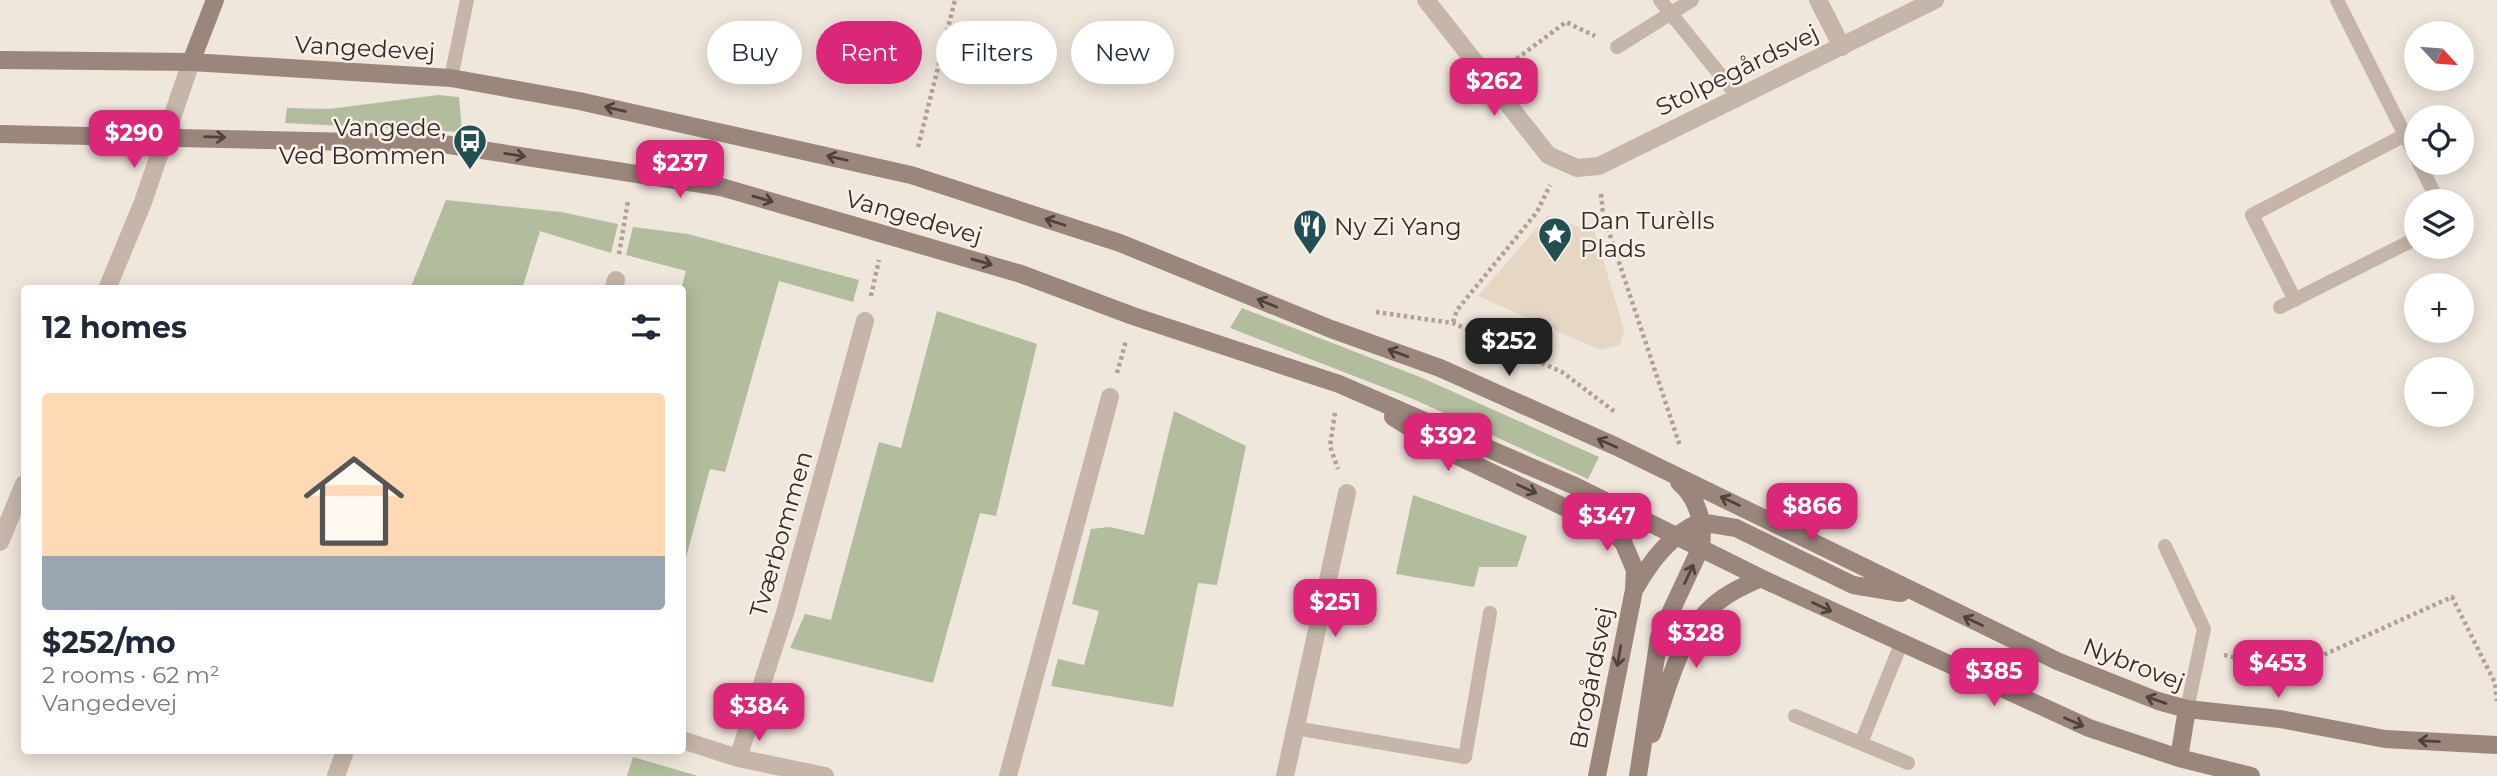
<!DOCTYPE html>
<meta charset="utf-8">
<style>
:root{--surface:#fff;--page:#f6f6f7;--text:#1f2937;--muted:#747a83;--accent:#db2777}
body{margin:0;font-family:Montserrat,sans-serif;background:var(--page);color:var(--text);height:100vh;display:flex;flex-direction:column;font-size:26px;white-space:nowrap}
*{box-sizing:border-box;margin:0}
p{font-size:23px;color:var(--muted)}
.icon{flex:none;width:38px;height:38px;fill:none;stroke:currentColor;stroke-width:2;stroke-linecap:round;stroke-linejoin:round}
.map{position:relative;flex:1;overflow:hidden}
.sheet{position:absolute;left:21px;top:285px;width:665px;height:469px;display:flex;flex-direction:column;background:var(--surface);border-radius:7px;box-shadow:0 4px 18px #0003}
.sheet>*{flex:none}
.banner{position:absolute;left:707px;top:21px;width:665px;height:63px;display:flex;gap:14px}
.needle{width:46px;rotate:116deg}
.buttons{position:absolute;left:2404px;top:21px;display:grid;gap:14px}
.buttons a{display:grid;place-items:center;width:70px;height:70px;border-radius:50%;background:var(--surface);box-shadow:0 4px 18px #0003;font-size:35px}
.price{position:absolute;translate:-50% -60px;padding:0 16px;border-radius:14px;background:var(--accent);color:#fff;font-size:23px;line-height:46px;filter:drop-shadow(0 2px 4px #0008)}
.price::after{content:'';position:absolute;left:50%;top:42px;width:21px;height:16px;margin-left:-10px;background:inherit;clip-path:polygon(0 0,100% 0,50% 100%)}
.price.on{background:#222;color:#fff}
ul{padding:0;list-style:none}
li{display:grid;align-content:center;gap:14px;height:371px;padding:0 21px}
li span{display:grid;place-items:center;height:217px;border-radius:7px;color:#555}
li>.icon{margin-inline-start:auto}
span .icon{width:126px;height:126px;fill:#fffc;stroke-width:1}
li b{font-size:30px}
h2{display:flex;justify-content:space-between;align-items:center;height:84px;padding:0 21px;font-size:30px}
.chip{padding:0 24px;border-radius:32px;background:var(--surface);box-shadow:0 4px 18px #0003;font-size:24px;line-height:63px}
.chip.on{background:var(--accent);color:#fff}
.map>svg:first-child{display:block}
.green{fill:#b2bd9d}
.plaza{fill:#e6d7c4}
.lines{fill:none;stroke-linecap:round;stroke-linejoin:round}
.path{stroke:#b2a193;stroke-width:4.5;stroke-dasharray:3.5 3.5;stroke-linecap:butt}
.lane{stroke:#c6b6a9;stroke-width:14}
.street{stroke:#c6b6a9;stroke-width:18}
.secondary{stroke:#9a867b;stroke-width:18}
.oneway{stroke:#4e423d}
.labels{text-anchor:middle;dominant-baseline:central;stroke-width:5;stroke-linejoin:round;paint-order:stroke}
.street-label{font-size:24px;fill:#342c28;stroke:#f8f0e8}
.poi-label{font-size:24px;fill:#342c28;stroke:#f8f0e8;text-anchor:start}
</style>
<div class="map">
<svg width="2497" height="776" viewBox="0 0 2497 776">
<rect width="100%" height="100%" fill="#efe6dc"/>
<!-- green -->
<path class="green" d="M438,95L459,97L462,132L285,123L287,108L329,109Z
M446,200L561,212L618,224L611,253L540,231L522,289H410Z
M633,227L688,234L859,280L853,302L779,281L725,472L710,469L683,568L681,289L686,271L626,255Z
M1242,308L1420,377L1599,457L1588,479L1411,398L1230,328Z
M937,311L1037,344L996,516L980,513L933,683L790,648L805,614L831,620L879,442L901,448Z
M1174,411L1246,446L1217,585L1198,583L1173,707L1051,686L1058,659L1084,665L1099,611L1072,604L1091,529L1110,527L1144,535Z
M1413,495L1527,536L1517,567H1479L1474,587L1396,574Z
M633,757L698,776H627Z"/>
<!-- plaza -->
<path class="plaza" d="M1547,216L1595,232L1624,330L1620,345L1600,350L1478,296Z"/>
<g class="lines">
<!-- path -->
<path class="path" d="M1511,63L1566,22L1595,36
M918,147L955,0
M1601,194L1603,214L1680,446
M619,254L628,201
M871,296L879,260
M1376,312L1453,323L1562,372L1615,412
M1453,322L1457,310L1537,212L1550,185
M1117,373L1126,341
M1335,413L1330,446L1338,469
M2224,655L2290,670L2452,597L2495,683L2497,701"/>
<!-- lane -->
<path class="lane" d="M1660,0L1738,97
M2337,0L2417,159
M1617,47L1692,0
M451,78L467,0
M2419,163L2438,201
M2295,300L2252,215L2405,135
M2280,307L2417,238
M2165,546L2204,629L2187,709
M1795,716L1908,763
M1295,728L1465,757L1490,613
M1861,743L1901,644"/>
<!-- street -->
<path class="street" d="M1426,0L1548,155L1577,168L1599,166L1935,0
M1818,0L1842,47
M107,289L143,202L191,62
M613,289L616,280
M0,542L24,484
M682,740L738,758L825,776
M738,758L785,613L865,321
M336,776L345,751
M1008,776L1110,397
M1285,776L1347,493"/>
<!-- secondary -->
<path class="secondary" d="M0,60L191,62L451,78L579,101L911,175L1120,243L1331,329L1440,368L1615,446L2057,661L2158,701L2187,709L2280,719L2385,739L2497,745
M191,62L215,0
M0,134L443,144L721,187L1021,274L1133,316L1339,384L1575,486L1767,581L2089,728L2179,758L2251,776
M1393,417L1453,454L1608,528L1623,542L1635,570L1634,590L1597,776
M1636,587C1652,559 1671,535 1700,522L1736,528L1853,585L1901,593
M1652,734C1668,688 1680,627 1723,598C1734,590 1748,584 1761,578
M2179,758L2187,709
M1638,776L1659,637L1701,547C1704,522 1698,499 1679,482"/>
</g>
<!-- one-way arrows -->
<defs><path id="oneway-shaft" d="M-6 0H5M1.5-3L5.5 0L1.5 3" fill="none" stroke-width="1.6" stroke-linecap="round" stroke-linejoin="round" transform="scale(1.75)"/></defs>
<g class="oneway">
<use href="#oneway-shaft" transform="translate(615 109) rotate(-167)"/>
<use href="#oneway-shaft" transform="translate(215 137) rotate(2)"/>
<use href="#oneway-shaft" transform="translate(515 155) rotate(9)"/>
<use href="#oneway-shaft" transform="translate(837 158) rotate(-167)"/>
<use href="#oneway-shaft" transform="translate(763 199) rotate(16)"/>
<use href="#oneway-shaft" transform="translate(1055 222) rotate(-162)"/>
<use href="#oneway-shaft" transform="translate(982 262) rotate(16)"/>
<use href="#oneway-shaft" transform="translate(1267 303) rotate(-158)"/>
<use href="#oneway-shaft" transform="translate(1398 353) rotate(-160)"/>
<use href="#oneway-shaft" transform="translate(1607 443) rotate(-156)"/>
<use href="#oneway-shaft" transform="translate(1527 489) rotate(25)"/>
<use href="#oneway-shaft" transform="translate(1730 501) rotate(-155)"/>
<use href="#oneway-shaft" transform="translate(1689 574) rotate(-65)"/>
<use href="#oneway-shaft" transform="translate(1822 607) rotate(25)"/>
<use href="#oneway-shaft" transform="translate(1973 621) rotate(-155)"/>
<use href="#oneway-shaft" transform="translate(1619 656) rotate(100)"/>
<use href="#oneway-shaft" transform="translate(2156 700) rotate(-161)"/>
<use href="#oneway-shaft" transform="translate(2074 722) rotate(24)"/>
<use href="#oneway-shaft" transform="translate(2429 741) rotate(-177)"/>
</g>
<!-- icons -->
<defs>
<g id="bus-pin" transform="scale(1.75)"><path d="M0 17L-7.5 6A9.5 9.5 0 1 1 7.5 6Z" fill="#224f52" stroke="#f8f0e8"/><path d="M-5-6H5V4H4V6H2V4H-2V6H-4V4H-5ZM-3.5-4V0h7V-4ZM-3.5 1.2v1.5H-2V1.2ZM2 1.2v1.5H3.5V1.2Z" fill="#fff"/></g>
<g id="restaurant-pin" transform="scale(1.75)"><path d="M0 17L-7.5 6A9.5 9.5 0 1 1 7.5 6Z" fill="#224f52" stroke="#f8f0e8"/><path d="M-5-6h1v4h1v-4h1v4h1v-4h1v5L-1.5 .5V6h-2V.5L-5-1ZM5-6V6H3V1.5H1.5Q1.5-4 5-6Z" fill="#fff"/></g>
<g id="sight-pin" transform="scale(1.75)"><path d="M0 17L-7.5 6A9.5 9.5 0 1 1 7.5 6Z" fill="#224f52" stroke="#f8f0e8"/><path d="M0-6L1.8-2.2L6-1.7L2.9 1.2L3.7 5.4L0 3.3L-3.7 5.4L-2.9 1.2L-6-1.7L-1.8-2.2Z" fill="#fff"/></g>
</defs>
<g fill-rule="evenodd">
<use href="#bus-pin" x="470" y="141"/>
<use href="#restaurant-pin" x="1310" y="226"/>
<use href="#sight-pin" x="1555" y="234"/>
</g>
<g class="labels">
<!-- street labels -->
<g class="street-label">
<text transform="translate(365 48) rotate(3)">Vangedevej</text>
<text transform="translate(1737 70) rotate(-26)">Stolpegårdsvej</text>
<text transform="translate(914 217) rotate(16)">Vangedevej</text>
<text transform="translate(781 534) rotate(-74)">Tværbommen</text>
<text transform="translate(2134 664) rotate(21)">Nybrovej</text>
<text transform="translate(1591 678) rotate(-79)">Brogårdsvej</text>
</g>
<!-- poi labels -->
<g class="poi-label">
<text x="446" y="127" text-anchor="end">Vangede,<tspan x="446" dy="28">Ved Bommen</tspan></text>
<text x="1580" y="220">Dan Turèlls<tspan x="1580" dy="28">Plads</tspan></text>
<text x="1334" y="226">Ny Zi Yang</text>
</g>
</g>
</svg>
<div class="buttons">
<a><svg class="needle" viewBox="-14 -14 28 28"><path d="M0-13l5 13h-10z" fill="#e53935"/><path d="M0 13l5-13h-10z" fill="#747a83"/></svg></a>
<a><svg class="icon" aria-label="locate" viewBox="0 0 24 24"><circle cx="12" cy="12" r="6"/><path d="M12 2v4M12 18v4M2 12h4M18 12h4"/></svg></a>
<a><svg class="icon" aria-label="layers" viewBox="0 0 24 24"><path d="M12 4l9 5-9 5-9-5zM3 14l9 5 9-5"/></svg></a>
<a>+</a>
<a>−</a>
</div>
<b class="price" style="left:1494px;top:118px">$262</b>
<b class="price" style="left:134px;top:170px">$290</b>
<b class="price" style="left:680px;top:200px">$237</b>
<b class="price on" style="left:1509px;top:378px">$252</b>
<b class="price" style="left:1448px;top:473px">$392</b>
<b class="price" style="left:1812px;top:543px">$866</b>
<b class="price" style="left:1607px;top:553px">$347</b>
<b class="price" style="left:1335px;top:639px">$251</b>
<b class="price" style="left:1696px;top:670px">$328</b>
<b class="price" style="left:2278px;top:700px">$453</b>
<b class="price" style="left:1994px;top:708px">$385</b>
<b class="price" style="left:759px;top:743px">$384</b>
<div class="banner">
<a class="chip">Buy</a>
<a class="chip on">Rent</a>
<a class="chip">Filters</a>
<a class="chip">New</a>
</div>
<section class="sheet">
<h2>12 homes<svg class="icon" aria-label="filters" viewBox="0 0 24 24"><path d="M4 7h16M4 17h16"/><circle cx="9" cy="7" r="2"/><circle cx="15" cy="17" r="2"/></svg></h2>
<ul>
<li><span style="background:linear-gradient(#ffd9b3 75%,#9aa5b1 0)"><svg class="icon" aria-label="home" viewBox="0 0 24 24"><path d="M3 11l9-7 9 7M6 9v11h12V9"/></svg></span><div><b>$252/mo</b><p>2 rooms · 62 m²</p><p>Vangedevej</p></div></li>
</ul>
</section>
</div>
